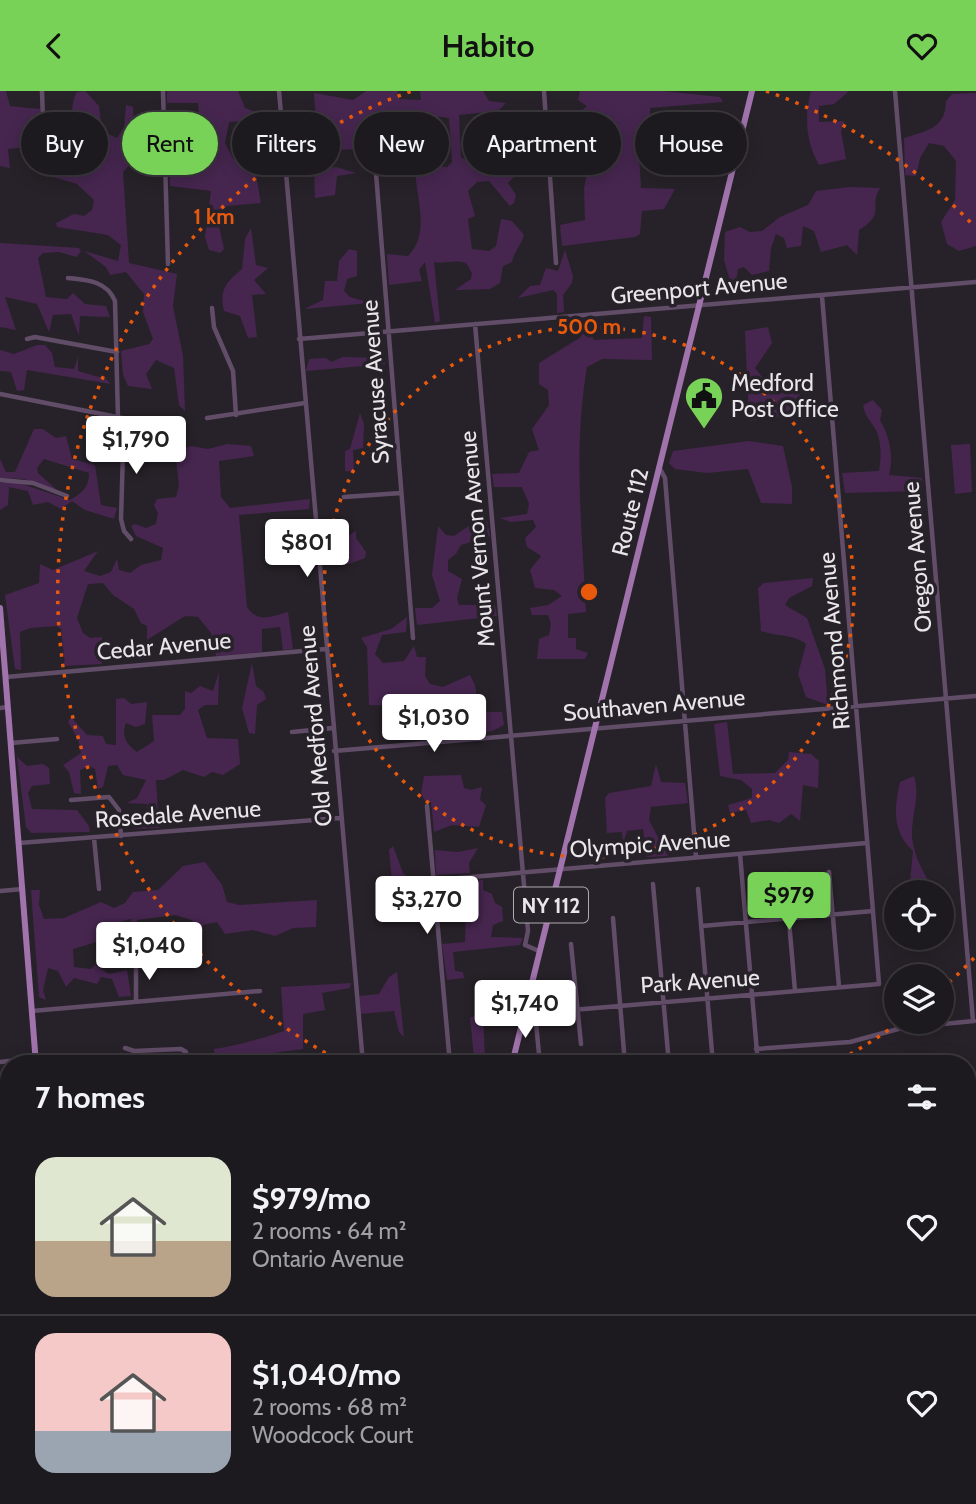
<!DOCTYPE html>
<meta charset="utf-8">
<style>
:root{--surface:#1d1a1f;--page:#252328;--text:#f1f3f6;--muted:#a0a1a4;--line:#3b383d;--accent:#78d258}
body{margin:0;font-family:Cabin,sans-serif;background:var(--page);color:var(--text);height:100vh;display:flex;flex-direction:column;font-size:26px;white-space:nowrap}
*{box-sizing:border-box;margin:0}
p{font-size:23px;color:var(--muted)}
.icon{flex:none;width:38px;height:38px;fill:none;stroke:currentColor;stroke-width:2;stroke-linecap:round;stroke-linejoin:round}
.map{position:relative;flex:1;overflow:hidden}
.sheet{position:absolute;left:0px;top:964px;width:976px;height:450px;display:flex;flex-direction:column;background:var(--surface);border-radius:28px 28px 0 0;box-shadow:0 4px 18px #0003,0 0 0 2px var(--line)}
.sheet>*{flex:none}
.guide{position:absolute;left:21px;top:21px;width:934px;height:63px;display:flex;gap:14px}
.buttons{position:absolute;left:884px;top:789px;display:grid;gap:14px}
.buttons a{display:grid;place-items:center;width:70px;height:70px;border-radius:50%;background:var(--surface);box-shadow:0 4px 18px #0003,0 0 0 2px var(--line);font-size:35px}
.price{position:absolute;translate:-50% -60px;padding:0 16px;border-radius:7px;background:#fff;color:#222;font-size:23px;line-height:46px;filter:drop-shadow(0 2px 4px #0008)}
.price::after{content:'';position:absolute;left:50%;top:42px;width:21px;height:16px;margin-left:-10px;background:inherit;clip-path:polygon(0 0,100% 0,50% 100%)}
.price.current{background:var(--accent);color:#111}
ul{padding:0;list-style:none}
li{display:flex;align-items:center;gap:21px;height:175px;padding:0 35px}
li+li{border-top:2px solid var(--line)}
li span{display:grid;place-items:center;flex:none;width:196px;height:140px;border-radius:21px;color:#555}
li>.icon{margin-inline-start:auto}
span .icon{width:84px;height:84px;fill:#fffc;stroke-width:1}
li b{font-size:30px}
h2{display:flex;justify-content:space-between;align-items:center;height:84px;padding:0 35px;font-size:30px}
.tag{padding:0 24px;border-radius:32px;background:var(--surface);box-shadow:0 4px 18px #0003,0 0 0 2px var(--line);font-size:24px;line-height:63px}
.tag.current{background:var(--accent);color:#111}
header{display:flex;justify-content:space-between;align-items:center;height:91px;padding:0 35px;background:var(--accent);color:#111;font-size:32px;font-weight:600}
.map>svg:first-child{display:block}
.green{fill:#46264f}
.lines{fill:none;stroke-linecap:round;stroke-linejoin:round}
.minor{stroke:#624d69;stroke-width:4.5}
.major{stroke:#a073ad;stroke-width:6}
.ring{fill:none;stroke:#e8590c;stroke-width:3.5;stroke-dasharray:3.5 7}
.labels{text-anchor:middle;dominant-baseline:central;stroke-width:7;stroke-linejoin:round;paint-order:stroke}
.shield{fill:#272229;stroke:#afabb0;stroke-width:2}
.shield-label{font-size:21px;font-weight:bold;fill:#e9e6ea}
.street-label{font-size:23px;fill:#e9e6ea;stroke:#272229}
.poi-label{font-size:23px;fill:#e9e6ea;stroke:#272229;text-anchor:start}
.centre{fill:#e8590c;stroke:#272229;stroke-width:3.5}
.ring-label{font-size:21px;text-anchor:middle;font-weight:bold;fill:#e8590c;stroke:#272229;stroke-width:7;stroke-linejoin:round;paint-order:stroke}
</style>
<header><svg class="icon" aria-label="back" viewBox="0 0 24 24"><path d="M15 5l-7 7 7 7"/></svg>Habito<svg class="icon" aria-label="heart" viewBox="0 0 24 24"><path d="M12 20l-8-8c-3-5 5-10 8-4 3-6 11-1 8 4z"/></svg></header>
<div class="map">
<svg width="976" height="1413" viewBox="0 0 976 1413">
<rect width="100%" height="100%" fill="#272229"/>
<!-- green -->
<path class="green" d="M0,0H6L10,15L40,18L39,55L8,58L10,77L0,75Z
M85,0L99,15L102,40L117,47L124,36L126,14L133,16L135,68L123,81L129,172L177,183L173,215L183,265L185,320L179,314L174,277L156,269L146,283L152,298L128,295L123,284L121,260L149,253L153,248L143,221L144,203L126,181L110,184L106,176L84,160L118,170L121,154L108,144L57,136L56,132L74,123L84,125L92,119L94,109L77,93L50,85L53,80H74V68L51,63L46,20L65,50L71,49C75,32 68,16 77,1Z
M167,0H238L245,17L275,28L229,31L225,52L234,69L267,68L278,52L281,81L256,84L261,112L227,115L216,122L224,158L220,162L209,159L205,146L211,100L170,95L169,65L195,64L202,59L198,12H167Z
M366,0H398L399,8L421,9L420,0H483L489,10L506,12L498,20L459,24L461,66L469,71L489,67L498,81L514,86L508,92L516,104L514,112L510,115L489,90L477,91L468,100L475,125L468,128L472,158L489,160L496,155L501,128L512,130L524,144C521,155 514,160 512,171L503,175L500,192L490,198L455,199L471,188L472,182L466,172C454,168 446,173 434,171L440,230L435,232L425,171L419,179L422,190L389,194L387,163L408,165C433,140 413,100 415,69L404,62L424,63L433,74L447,76L452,71L449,27L432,25L373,28L367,32L370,62L366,65L361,64L358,58L318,60L314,2L353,9Z
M580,0H662L720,6L723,11L650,17V56L639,63L641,97L675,98L664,118L642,120L640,143L635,146L562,155L560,134L585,129L584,97L593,54L581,37L580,21L587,15L578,9Z
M811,0H849L834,13L819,15V31L844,30L841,41L846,68L819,74C806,51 804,25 811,0Z
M976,2V155L959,160L947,153L941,131L955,109L956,70L944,55L929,52L920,67L916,85L905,84L904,47C927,40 946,37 946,10L952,3Z
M336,76L356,82L337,85L335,104L315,107L314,80Z
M850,96L880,97C868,117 887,121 859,139L857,164L847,154L821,161L814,140L803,135L801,155L787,157L784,147L776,143L771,157L769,180L752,184L744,176L738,178L734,203L724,169L725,141L740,136L750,141L762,140L780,126L808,114L816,100Z
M251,137L256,174L268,177L254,189L266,203L252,204L257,246L248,247L240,225L224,220C219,199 226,191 242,178L245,148Z
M0,152L79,157L81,161L76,166L59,161L43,162L38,167L46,206L67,208L73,202L85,213L106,215L110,226L80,225L79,245L71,223L53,224L49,241L37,213L5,206L16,239L0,236Z
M349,158L357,160V185L347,188L344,200L350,206L371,212L304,218L323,209L325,190H337L339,170Z
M565,159L573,185L572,192L563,204L564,221L557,222V203L553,199L518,207L530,195L540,194L546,177L558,180Z
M644,225L651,226L652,269L602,268L587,276C573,357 582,438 586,521L568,523V547H576V558L588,562L585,568H537L539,548L549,544L551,533L548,524H532L530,517L548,514L562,505L554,499L535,497L530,479L541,465L527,456L525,447L536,436L533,429L511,431L500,427L527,423L529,413L522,396H494L492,383L519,382L529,361L539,359L532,338L549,314L548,299L539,293V272L581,246L580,232L588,233L594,249L642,247Z
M768,236L772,252L755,277L766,291L798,298L801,309L782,325L749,330L745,240Z
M37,254H45L52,262L55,276L74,278L78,266V280L106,288L111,293L27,279L24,299L17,300L11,281L0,280V259L14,263Z
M343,266L380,267L386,273L306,280L309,268L326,267L331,271Z
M873,309L882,319L880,329C890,347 894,364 889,384L922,387L921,400L845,402L842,382L879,380C881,368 882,351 876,339C870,329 865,326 863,314Z
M360,322L364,333L363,357L353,359L354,381L345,380V360L350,358Z
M34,338H43L56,347L66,345L72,368L95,374L101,414L117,417L114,428L85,419L72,410L61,418L48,411L33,414L28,400L9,396L8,414L0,419V392L16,391L70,409C82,402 89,397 89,382L44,368L37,377L38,382L58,400L24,388L0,387V368L6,381H15Z
M749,350L783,355L792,396V413L761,412L748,378L707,382L675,378L669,372L673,360Z
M227,353L251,355L254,365L219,370L221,406L230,417L310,408L309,418L239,424L247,516C258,533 272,525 288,521L293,558L283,559L280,536L262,538V561L216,565L211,542L198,526L185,525L147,549V535L141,532L134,518L113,504L103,492L88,493L77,527L83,542L90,547L102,546V573L65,575L61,538L57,535L30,537L20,541L21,579L15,578L5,504L39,492L40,473L53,479L98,460L84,480L100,485L111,481L117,468L119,479L130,482L141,474L161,469L163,457L136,445L131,435L135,433L146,437L156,433L158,422L154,414L157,408L176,406L179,395L175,361L191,355L208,358Z
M970,353L972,401L955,403L951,354Z
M476,430H487L490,445L461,454L456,463L448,469V480L462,488L457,507L459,514H495L497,525L417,534L415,517H432L440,510L432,484L438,435L446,444L454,445Z
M356,440V447L366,461L365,467L349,473L340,472C338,459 344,445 356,440Z
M813,487L812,495L789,507L785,514L807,527L825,578L828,614L806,606L798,583L806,553C793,543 777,546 761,540L758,497L764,492Z
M407,526L406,541L382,544L375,563L383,572L404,570L414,555L417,566H426L425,585L430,593L443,596L470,584L475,594L479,621H502L504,634L490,641L474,637L462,603L424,604L423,631L403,632L399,615L369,614L367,556L361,547L391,538Z
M252,572L256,595L264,601L266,608L257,614L255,643L249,642L242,617Z
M219,581L218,614H205L198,619L207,647L238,648L240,673L223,684L212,681L204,686L183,679L164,689H156L159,737L135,738L133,735L148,733L147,713L127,712L137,707L146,689L123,684L117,674L108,675L103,696L98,698L95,678L89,675L80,679L81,703L74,702L69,681L63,674L81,662L78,648L68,631L71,626L87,644L103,645L106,653L116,654V608L124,607L131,613L147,611L145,633L136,636L126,632C121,645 126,653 137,661L154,650L152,624H180L185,618V600L191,602L200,595L213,600Z
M727,631L733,683L775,682L788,669L789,661L811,663L819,670L818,697L803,694L800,730L791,723L779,732L769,729L751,732L746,719L730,722L728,714L752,707V698L741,689L720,685L714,633Z
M17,666L27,675L43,673L49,677L50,693L32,695L28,702L32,718L77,719L89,735L90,741L31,742L26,736Z
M656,673L661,691L685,692L688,712L651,716L649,729L668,765L647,766L643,738L627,740L623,753L622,741L607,742L605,707L609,702L651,695Z
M461,684L464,697L471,699L482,696L480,709L486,714L479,736L452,734L434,741L431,711L425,710L421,703L424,685Z
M914,685C920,706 913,718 912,739C911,758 920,775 929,791L919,801H909L913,760C892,741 894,717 900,691Z
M393,755L403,782L410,788L433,794V809L389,810L386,804L392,791L389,759Z
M478,757L469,772L470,782L436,784L435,759L458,761Z
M205,771L222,794L227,811L239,814L317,809L316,836L293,837L275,845L253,839L225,843L217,831L203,834L201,856L192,829L175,824L137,829L135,861L131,855V828C117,831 110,834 107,848L73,858L74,876L91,878L95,874L109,883L127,879L131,905L119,906L112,888L101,886L97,893L74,887L66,896L58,880L48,877L43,899L46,909L39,906L31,799H40L39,814L44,828L64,827L101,811L114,817L125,812L133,801L158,799L183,775Z
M483,789V799L492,803L495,812L502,816L503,830L493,834L491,846L523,847L520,854L453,861L455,880L463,881L464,887L447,889L442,853L465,851L466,815L472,818L478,813L475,790Z
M397,881L404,946L399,941L394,920L360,923L359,905L379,903L389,886Z
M351,892L350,897L322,902L325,919L303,923V958L273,962L267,973H215L214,958C239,954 260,948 284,940L281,896Z
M483,918L485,973H453V970L474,967L470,926L480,925Z
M976,1250V1395L968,1378V1251Z"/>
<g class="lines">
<!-- minor -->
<path class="minor" d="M42,0L44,60
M163,0L168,173
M279,0L363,973
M544,0L556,172
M895,0L973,930
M372,32L413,547
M467,59C493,48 521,61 549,57
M68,187C87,189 107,190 115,210L118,327
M212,217L214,236L233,280L236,324
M475,233L528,840L525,854L539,860
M27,248L35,246L117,261
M299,248L976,191
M0,303L173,337
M124,327L121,428L124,440L131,448
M207,327L305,312
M659,376L665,387L696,766
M0,389L33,392L67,405
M344,406L401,402
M6,586L326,558
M0,617L8,616
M292,641L333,637
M11,652L57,648
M334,660L976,605
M71,709L109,706L119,719L121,745
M427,715L450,973
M94,747L99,798
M19,752L340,727
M740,763L758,973
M829,781L839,896
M785,783L795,900
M436,789L867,752
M653,793L669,973
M698,798L713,973
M0,800L23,798
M613,827L625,973
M702,835L873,820
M571,853L581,953
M123,860L136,871
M136,871L179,862
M136,871V910
M32,920L260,900
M535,922L540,973
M525,923L879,893L822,205
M125,957L134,960L181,958L186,961L188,973
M756,958L850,951L902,937L974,930
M0,971L36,967
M709,973L757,969
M0,1031L9,1030
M968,1082H976
M968,1139L974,1149L972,1221L968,1225
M0,1148H9
M0,1210L9,1209
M0,1249L9,1248
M0,1316L9,1256
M0,1327L9,1326
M0,1366L9,1365
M0,1405L9,1404
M35,1405L36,1413
M113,1405L114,1413
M153,1405L154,1413
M210,1405V1413
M291,1405V1413
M337,1405L338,1413
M570,1405L571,1413
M737,1405L738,1413
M905,1405L906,1413"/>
<!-- major -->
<path class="major" d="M0,517L36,973
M512,973L752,0
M968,1015H976
M0,1100L9,1099
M0,1107L9,1106
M70,1405L71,1413
M407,1413L408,1405"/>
</g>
<!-- distance rings -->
<g class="ring">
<circle cx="589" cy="501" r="265"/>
<path d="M974 867A531 531 0 0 1 944 896M897 933A531 531 0 0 1 834 972M344 972A531 531 0 0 1 412 0M766 0A531 531 0 0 1 974 135"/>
</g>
<!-- icons -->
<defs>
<g id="civic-pin" transform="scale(2.0125)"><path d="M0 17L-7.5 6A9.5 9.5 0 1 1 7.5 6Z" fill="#78d258" stroke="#272229"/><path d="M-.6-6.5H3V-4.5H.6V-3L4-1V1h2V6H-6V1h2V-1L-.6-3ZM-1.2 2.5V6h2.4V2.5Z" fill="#111"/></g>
</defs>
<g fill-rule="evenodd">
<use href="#civic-pin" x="704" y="305"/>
</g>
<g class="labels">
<!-- shield labels -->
<rect class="shield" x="514" y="796.5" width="74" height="35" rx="5"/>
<g class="shield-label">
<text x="551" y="814">NY 112</text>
</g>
<!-- street labels -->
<g class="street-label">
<text transform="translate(699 197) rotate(-5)">Greenport Avenue</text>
<text transform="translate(375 291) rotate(-94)">Syracuse Avenue</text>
<text transform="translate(630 421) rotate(-76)">Route 112</text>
<text transform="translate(477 448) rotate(-95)">Mount Vernon Avenue</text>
<text transform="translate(917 466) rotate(-95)">Oregon Avenue</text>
<text transform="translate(834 550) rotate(-95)">Richmond Avenue</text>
<text transform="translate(164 555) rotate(-5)">Cedar Avenue</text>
<text transform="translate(654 614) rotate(-5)">Southaven Avenue</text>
<text transform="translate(315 635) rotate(-95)">Old Medford Avenue</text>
<text transform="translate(178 723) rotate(-4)">Rosedale Avenue</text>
<text transform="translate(650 753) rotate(-4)">Olympic Avenue</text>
<text transform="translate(700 890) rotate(-4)">Park Avenue</text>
</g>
<!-- poi labels -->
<g class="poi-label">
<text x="731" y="292">Medford<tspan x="731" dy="26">Post Office</tspan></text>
</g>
</g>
<circle cx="589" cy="501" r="10" class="centre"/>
<g class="ring-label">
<text x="214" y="133">1 km</text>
<text x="589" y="243">500 m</text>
</g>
</svg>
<div class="buttons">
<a><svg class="icon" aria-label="locate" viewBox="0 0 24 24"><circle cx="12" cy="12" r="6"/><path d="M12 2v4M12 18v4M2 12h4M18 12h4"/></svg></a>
<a><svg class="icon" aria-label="layers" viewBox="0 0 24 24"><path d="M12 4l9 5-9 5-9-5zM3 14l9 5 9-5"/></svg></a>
</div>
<b class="price" style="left:136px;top:385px">$1,790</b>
<b class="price" style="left:307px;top:488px">$801</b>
<b class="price" style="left:434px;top:663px">$1,030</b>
<b class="price current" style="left:789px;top:841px">$979</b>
<b class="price" style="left:427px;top:845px">$3,270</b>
<b class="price" style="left:149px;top:891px">$1,040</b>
<b class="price" style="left:525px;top:949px">$1,740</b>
<div class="guide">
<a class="tag">Buy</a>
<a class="tag current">Rent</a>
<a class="tag">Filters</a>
<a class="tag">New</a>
<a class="tag">Apartment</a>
<a class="tag">House</a>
</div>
<section class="sheet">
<h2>7 homes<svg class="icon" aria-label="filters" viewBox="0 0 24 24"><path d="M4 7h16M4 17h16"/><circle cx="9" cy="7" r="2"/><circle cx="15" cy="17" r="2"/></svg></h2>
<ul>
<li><span style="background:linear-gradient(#dfe7d0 60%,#b9a48a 0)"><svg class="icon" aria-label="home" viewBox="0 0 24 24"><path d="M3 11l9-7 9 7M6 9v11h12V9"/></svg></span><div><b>$979/mo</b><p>2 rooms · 64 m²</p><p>Ontario Avenue</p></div><svg class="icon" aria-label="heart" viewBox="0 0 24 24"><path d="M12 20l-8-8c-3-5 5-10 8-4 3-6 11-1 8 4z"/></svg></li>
<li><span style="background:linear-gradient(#f6c9c9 70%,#9aa5b1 0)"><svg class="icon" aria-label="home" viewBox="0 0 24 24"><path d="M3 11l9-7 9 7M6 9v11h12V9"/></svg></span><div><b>$1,040/mo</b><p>2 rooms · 68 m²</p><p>Woodcock Court</p></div><svg class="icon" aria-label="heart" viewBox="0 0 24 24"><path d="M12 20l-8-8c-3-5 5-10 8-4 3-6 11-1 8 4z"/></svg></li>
</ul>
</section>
</div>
